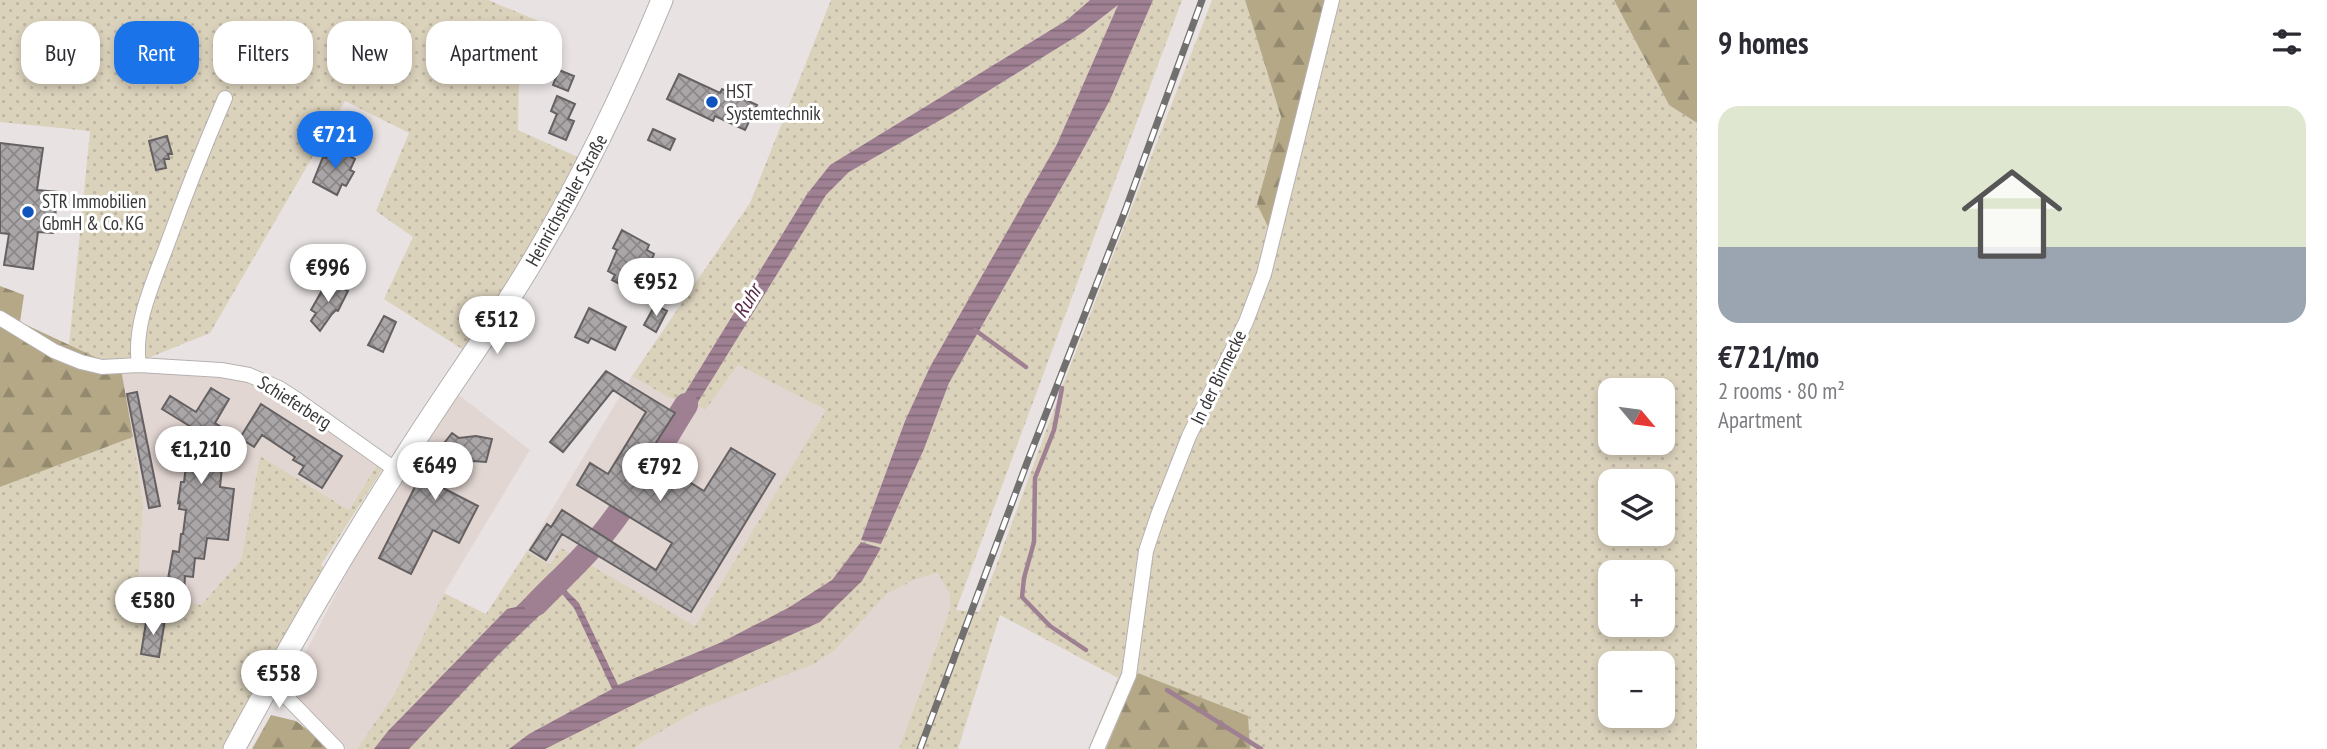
<!DOCTYPE html>
<meta charset="utf-8">
<style>
:root{--surface:#fff;--page:#f2f2f3;--text:#2b2b33;--muted:#7c7c81;--line:#e1e1e2;--accent:#1a73e8}
body{margin:0;font-family:"PT Sans Narrow",sans-serif;background:var(--page);color:var(--text);height:100vh;display:flex;flex-direction:column;font-size:26px;white-space:nowrap}
*{box-sizing:border-box;margin:0}
p{font-size:23px;color:var(--muted)}
.icon{flex:none;width:38px;height:38px;fill:none;stroke:currentColor;stroke-width:2;stroke-linecap:round;stroke-linejoin:round}
.map{position:relative;flex:1;overflow:hidden}
.side{display:flex;flex-direction:column;background:var(--surface);width:630px}
.side>*{flex:none}
.top-card{position:absolute;left:21px;top:21px;width:665px;height:63px;display:flex;gap:14px}
.needle{width:46px;rotate:119deg}
.tools{position:absolute;left:1598px;top:378px;display:grid;gap:14px}
.tools a{display:grid;place-items:center;width:77px;height:77px;border-radius:14px;background:var(--surface);box-shadow:0 4px 10px #0003;font-size:35px}
.price{position:absolute;translate:-50% -60px;padding:0 16px;border-radius:24px;background:#fff;color:#222;font-size:23px;line-height:46px;filter:drop-shadow(0 2px 4px #0008)}
.price::after{content:'';position:absolute;left:50%;top:42px;width:21px;height:16px;margin-left:-10px;background:inherit;clip-path:polygon(0 0,100% 0,50% 100%)}
.price.active{background:var(--accent);color:#fff}
ul{padding:0;list-style:none}
li{display:grid;align-content:center;gap:14px;height:371px;padding:0 21px}
li+li{border-top:2px solid var(--line)}
li span{display:grid;place-items:center;height:217px;border-radius:21px;color:#555}
li>.icon{margin-inline-start:auto}
span .icon{width:126px;height:126px;fill:#fffc;stroke-width:1}
li b{font-size:30px}
h2{display:flex;justify-content:space-between;align-items:center;height:84px;padding:0 21px;font-size:30px}
.tag{padding:0 24px;border-radius:21px;background:var(--surface);box-shadow:0 4px 10px #0003;font-size:24px;line-height:63px}
.tag.active{background:var(--accent);color:#fff}
main{display:flex;flex:1;min-height:0}
.map>svg:first-child{display:block}
.built{fill:#e2d6d2}
.grass{fill:url(#grass-dots);fill-rule:evenodd}
.forest{fill:url(#forest-firs)}
.water{fill:url(#water-rules)}
.lines{fill:none;stroke-linecap:round;stroke-linejoin:round}
.stream{stroke:#9f8093;stroke-width:4.5}
.river{stroke:#9f8093;stroke-width:24}
.building{fill:url(#building-cross-hatch);stroke:#656162;stroke-width:2}
.minor-casing{stroke:#b5b1b0;stroke-width:16}
.secondary-casing{stroke:#b5b1b0;stroke-width:23}
.minor{stroke:#fff;stroke-width:14}
.secondary{stroke:#fff;stroke-width:21}
.rail-casing{stroke:#726f6f;stroke-width:7}
.rail{stroke:#fff;stroke-width:4.5;stroke-dasharray:13;stroke-linecap:butt}
.poi-dot{fill:#0f53be;stroke:#fff;stroke-width:2.5}
.labels{text-anchor:middle;dominant-baseline:central;stroke-width:6;stroke-linejoin:round;paint-order:stroke}
.poi-label{font-size:19px;fill:#383636;stroke:#fff;text-anchor:start}
.street-label{font-size:19px;fill:#383636;stroke:#fff}
.water-label{font-size:21px;font-style:italic;fill:#592c4a;stroke:#fff}
</style>
<main>
<div class="map">
<svg width="1697" height="749" viewBox="0 0 1697 749">
<defs>
<pattern id="grass-dots" width="8" height="8" patternUnits="userSpaceOnUse" patternTransform="scale(1.75)"><rect width="8" height="8" fill="#dbd2bc"/><path d="M2 2h.1M6 6h.1" fill="none" stroke="#bdb5a2" stroke-width="1.8" stroke-linecap="round"/></pattern>
<pattern id="forest-firs" width="22" height="20" patternUnits="userSpaceOnUse" patternTransform="scale(1.75)"><rect width="22" height="20" fill="#b5a887"/><path d="M5 1l3.5 6h-7zM16 11l3.5 6h-7z" fill="#948a6f"/></pattern>
<pattern id="water-rules" width="6" height="5" patternUnits="userSpaceOnUse" patternTransform="scale(1.75)"><rect width="6" height="5" fill="#9f8093"/><path d="M0 2.5h6" fill="none" stroke="#836a79"/></pattern>
<pattern id="building-cross-hatch" width="8" height="8" patternUnits="userSpaceOnUse" patternTransform="scale(1.75)"><rect width="8" height="8" fill="#aaa5a6"/><path d="M0 0l8 8M0 8l8-8" fill="none" stroke="#8b8788"/></pattern>
</defs>
<rect width="100%" height="100%" fill="#e8e3e2"/>
<!-- built -->
<path class="built" d="M738,365L826,410L695,626L561,549L550,565L527,551L632,376L670,398L680,401L666,429L677,436L695,406L706,409Z
M121,369L243,375L294,401L379,462L349,510L260,456L241,560L201,605L138,592L143,503Z
M459,395L530,450L444,593L395,693L357,749H347L293,696L290,682L400,471Z
M939,573L950,595V609L899,749H634L643,742L700,709L814,664L835,650L887,594L914,580Z"/>
<!-- grass -->
<path class="grass" d="M0,0H488L541,22L519,79L518,130L580,158L526,260L465,351L384,299L413,237L376,211L409,133L345,101L210,333L121,369L69,345L90,131L0,122Z
M831,0H1090L1067,20L830,165L807,194L680,401L670,398L632,376L750,203Z
M1153,0H1182L956,610L979,612L1066,377L1212,0H1245L1281,117L1257,204L1335,0H1614L1669,105L1697,123V749H1250L1247,716L1138,673L1106,749H1088L1118,678L1000,615L958,749H899L950,609V595L938,573L914,580L887,594L835,650L814,664L700,709L643,742L634,749H357L395,693L444,593L486,614L527,551L550,565L561,548L695,626L826,410L738,365L706,409L695,406L826,195L849,172L951,114L1082,33L1119,4L1057,144L905,421L861,540L881,544L924,449L949,383L1079,157L1110,100ZM1610,390H1662V443H1610ZM1610,481H1662V534H1610ZM1610,572H1662V625H1610ZM1610,663H1662V716H1610Z
M133,437L143,503L138,592L201,605L241,560L260,456L349,510L379,462L382,470L321,565L325,569L223,749H0V487Z"/>
<!-- forest -->
<path class="forest" d="M1245,0H1335L1270,231L1257,204L1281,117Z
M1614,0H1697V123L1669,105Z
M0,286L24,295L20,322L121,369L133,437L0,487Z
M1138,673L1248,716L1250,749H1106Z
M271,715L296,721L332,749H252Z"/>
<!-- water -->
<path class="water" d="M1090,0H1153L1110,100L1079,157L949,383L924,449L881,544L861,540L905,421L930,367L1057,144L1118,5L1082,33L951,114L849,172L826,195L677,436L666,430L680,401L807,194L830,165L1067,20Z
M861,542L881,548L862,581L820,622L639,702L545,749H509L529,734L612,689L574,608L562,594L500,653L409,749H374L388,731L507,609L516,607L552,572L568,587L566,590L579,603L618,685L722,642L788,608L832,580Z"/>
<g class="lines">
<!-- stream -->
<path class="stream" d="M975,330L1026,367
M1062,388L1054,430L1035,478L1034,542L1024,578L1022,597L1050,626L1086,650
M1167,690L1261,749"/>
<!-- river -->
<path class="river" d="M536,604C556,583 579,563 597,541C632,500 657,451 686,405"/>
</g>
<!-- building -->
<path class="building" d="M559,70L574,76L568,91L553,85Z
M679,74L720,93L722,89L757,105L745,130L715,116L713,121L667,99Z
M557,96L575,104L568,119L574,121L566,140L549,133L557,114L551,111Z
M653,129L675,139L670,150L648,140Z
M167,136L172,154H168L169,159H164L166,168L156,170L149,141Z
M0,143L43,148L37,190L58,192L53,233L38,232L33,269L4,265L9,234L0,233Z
M332,147L355,159L350,170L354,172L346,186L342,184L337,195L313,182L323,157L326,158Z
M622,230L649,245L647,250L654,254L645,277L654,282L649,292L628,281L626,287L612,280L615,275L608,271L617,250L613,248Z
M331,282L348,291L338,311L336,310L332,314L320,331L311,321L316,313L311,310L324,287L327,289Z
M655,305L667,311L656,332L644,325Z
M589,308L626,327L615,350L591,338L588,343L575,337Z
M384,316L396,322L383,352L368,345Z
M606,371L675,413L636,474L654,485L665,467L704,491L731,448L775,474L691,612L562,534L546,560L530,550L547,524L551,527L562,510L656,570L672,543L577,485L590,463L608,474L646,412L613,390L563,452L550,442Z
M211,388L229,399L215,423L226,430L220,487L234,489L228,540L207,538L204,559L195,558L193,577L185,576L184,592L166,590L173,551L179,552L181,534H183L186,510L179,509L180,502L178,503L181,482H184L191,427L162,409L170,396L196,412Z
M137,392L160,506L149,508L127,394Z
M261,404L342,456L322,488L299,474L304,466L293,460L295,457L262,435L254,447L240,438Z
M452,433L459,438L476,436L492,439L486,462L472,461L463,472L454,466L439,486L478,506L459,543L433,530L411,574L379,558L420,477L414,473L416,464L433,449L445,442Z
M147,616L165,619L159,657L141,654Z"/>
<g class="lines">
<!-- minor casing -->
<g class="minor-casing">
<path id="minor" d="M0,318L54,351L81,362L102,367L139,365L221,370L249,375L279,388L296,399L396,470
M139,365C133,325 153,283 167,245C185,195 204,147 225,98
M271,681L337,749
M1097,749L1129,675L1146,551L1158,515L1189,436L1246,322L1264,274L1332,0"/>
</g>
<!-- secondary casing -->
<g class="secondary-casing">
<path id="secondary" d="M234,749C288,648 346,548 408,452C450,385 498,321 538,252C586,171 626,87 662,0"/>
</g>
<!-- minor -->
<use href="#minor" class="minor"/>
<!-- secondary -->
<use href="#secondary" class="secondary"/>
<!-- rail casing -->
<g class="rail-casing">
<path id="rail" d="M920,749L1028,460L1125,211L1202,0"/>
</g>
<!-- rail -->
<use href="#rail" class="rail"/>
</g>
<!-- markers -->
<g class="poi-dot">
<circle cx="712" cy="102" r="7"/>
<circle cx="28" cy="212" r="7"/>
</g>
<g class="labels">
<!-- poi labels -->
<g class="poi-label">
<text x="726" y="91">HST<tspan x="726" dy="22">Systemtechnik</tspan></text>
<text x="42" y="201">STR Immobilien<tspan x="42" dy="22">GbmH &amp; Co. KG</tspan></text>
</g>
<!-- street labels -->
<g class="street-label">
<text transform="translate(566 200) rotate(-61)">Heinrichsthaler Straße</text>
<text transform="translate(1218 377) rotate(-64)">In der Birmecke</text>
<text transform="translate(295 402) rotate(32)">Schieferberg</text>
</g>
<!-- water labels -->
<g class="water-label">
<text transform="translate(747 301) rotate(-59)">Ruhr</text>
</g>
</g>
</svg>
<div class="tools">
<a><svg class="needle" viewBox="-14 -14 28 28"><path d="M0-13l5 13h-10z" fill="#e53935"/><path d="M0 13l5-13h-10z" fill="#7c7c81"/></svg></a>
<a><svg class="icon" aria-label="layers" viewBox="0 0 24 24"><path d="M12 4l9 5-9 5-9-5zM3 14l9 5 9-5"/></svg></a>
<a>+</a>
<a>−</a>
</div>
<b class="price active" style="left:335px;top:171px">€721</b>
<b class="price" style="left:328px;top:304px">€996</b>
<b class="price" style="left:656px;top:318px">€952</b>
<b class="price" style="left:497px;top:356px">€512</b>
<b class="price" style="left:201px;top:486px">€1,210</b>
<b class="price" style="left:435px;top:502px">€649</b>
<b class="price" style="left:660px;top:503px">€792</b>
<b class="price" style="left:153px;top:637px">€580</b>
<b class="price" style="left:279px;top:710px">€558</b>
<div class="top-card">
<a class="tag">Buy</a>
<a class="tag active">Rent</a>
<a class="tag">Filters</a>
<a class="tag">New</a>
<a class="tag">Apartment</a>
</div>
</div>
<section class="side">
<h2>9 homes<svg class="icon" aria-label="filters" viewBox="0 0 24 24"><path d="M4 7h16M4 17h16"/><circle cx="9" cy="7" r="2"/><circle cx="15" cy="17" r="2"/></svg></h2>
<ul>
<li><span style="background:linear-gradient(#dfe7d0 65%,#9aa5b1 0)"><svg class="icon" aria-label="home" viewBox="0 0 24 24"><path d="M3 11l9-7 9 7M6 9v11h12V9"/></svg></span><div><b>€721/mo</b><p>2 rooms · 80 m²</p><p>Apartment</p></div></li>
</ul>
</section>
</main>
